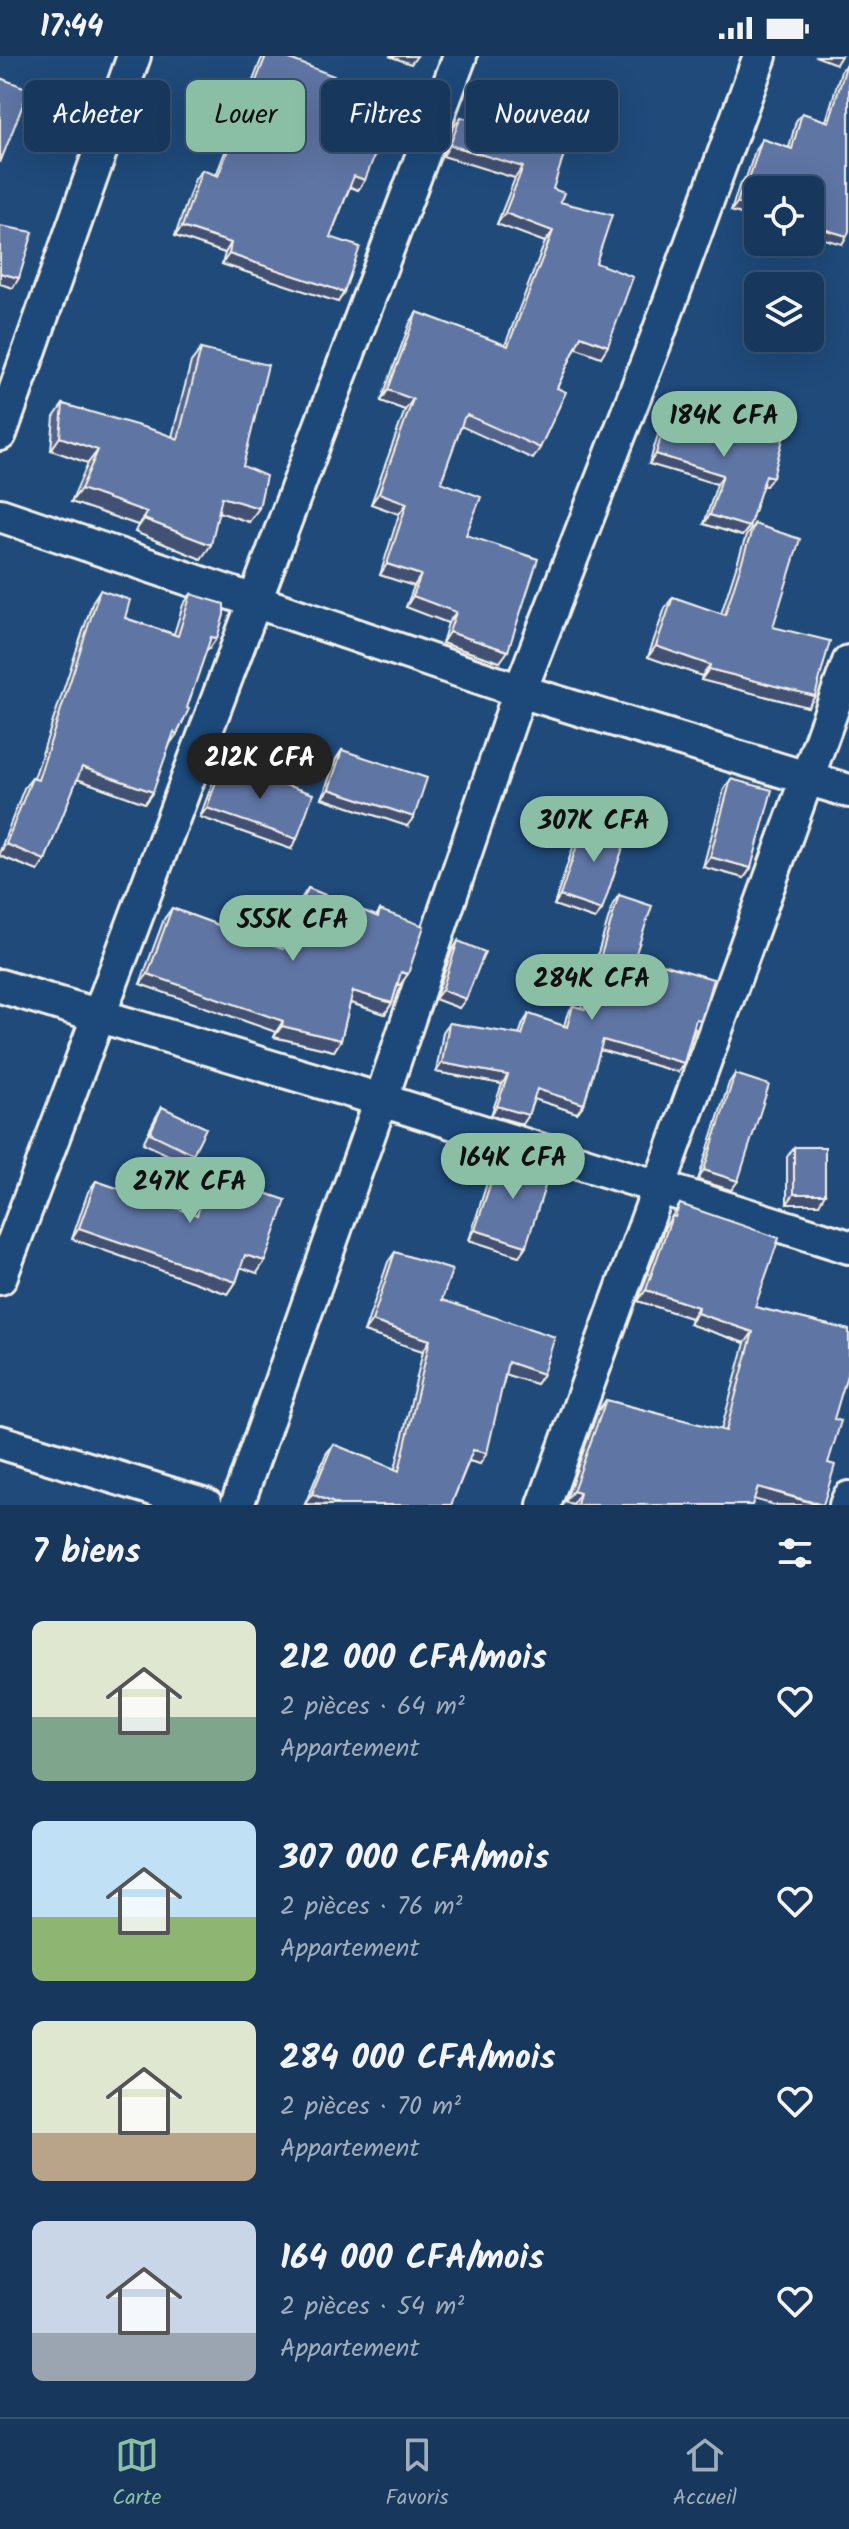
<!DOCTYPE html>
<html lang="fr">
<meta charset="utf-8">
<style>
:root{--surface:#17385c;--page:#244365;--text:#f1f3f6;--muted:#9eacbb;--line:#365272;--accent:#8abfa5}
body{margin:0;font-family:Kalam,sans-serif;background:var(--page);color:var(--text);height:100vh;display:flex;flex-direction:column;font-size:30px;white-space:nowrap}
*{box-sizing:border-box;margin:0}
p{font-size:26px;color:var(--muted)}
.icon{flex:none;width:44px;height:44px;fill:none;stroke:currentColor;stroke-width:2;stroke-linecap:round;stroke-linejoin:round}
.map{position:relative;height:1449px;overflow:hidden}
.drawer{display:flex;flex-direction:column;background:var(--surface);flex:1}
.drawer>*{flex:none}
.banner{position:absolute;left:24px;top:24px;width:802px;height:72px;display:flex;gap:16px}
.buttons{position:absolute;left:744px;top:120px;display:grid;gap:16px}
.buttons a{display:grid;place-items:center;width:80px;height:80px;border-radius:12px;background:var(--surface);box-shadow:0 8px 32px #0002,0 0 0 2px var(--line);font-size:40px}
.price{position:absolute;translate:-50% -68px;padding:0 18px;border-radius:28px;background:var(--accent);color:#111;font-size:26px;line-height:52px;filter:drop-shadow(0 2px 4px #0008)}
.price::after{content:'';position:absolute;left:50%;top:48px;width:24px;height:18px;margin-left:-12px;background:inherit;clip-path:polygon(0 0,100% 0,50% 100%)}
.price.active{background:#222;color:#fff}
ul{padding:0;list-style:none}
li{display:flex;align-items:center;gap:24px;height:200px;padding:0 32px}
li span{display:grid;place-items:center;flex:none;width:224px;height:160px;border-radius:12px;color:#555}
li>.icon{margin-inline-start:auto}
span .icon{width:96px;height:96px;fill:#fffc;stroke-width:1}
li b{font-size:34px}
h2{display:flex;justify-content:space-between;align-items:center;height:96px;padding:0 32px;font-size:34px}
.tag{padding:0 28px;border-radius:12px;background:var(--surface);box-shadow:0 8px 32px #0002,0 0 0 2px var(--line);font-size:28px;line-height:72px}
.tag.active{background:var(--accent);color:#111}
.status{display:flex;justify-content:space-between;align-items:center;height:56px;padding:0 40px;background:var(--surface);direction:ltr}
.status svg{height:22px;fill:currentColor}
.tabs{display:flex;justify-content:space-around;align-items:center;height:112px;border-top:2px solid var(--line);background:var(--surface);font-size:22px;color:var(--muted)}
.tabs a{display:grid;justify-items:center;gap:4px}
.tabs .active{color:var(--accent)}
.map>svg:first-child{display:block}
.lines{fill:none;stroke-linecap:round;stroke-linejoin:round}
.minor-casing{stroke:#f4f1e8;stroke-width:38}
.minor{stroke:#1f4a7a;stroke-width:32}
.wall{fill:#52648d;stroke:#f4f1e8;stroke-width:2}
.shaded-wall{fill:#425173;stroke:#f4f1e8;stroke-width:2}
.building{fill:#5f74a4;stroke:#f4f1e8;stroke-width:2}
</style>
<div class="status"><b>17:44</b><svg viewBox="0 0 49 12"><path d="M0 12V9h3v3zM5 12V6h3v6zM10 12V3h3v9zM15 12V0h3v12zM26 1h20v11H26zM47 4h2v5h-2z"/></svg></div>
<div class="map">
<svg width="849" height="1449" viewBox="0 0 849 1449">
<rect width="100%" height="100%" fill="#1f4a7a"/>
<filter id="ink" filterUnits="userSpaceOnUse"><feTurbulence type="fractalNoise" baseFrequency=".0125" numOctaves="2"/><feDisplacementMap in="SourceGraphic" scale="16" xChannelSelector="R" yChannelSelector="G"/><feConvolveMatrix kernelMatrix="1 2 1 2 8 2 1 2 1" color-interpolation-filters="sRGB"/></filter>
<g filter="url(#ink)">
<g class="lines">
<!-- minor casing -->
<g class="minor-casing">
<path id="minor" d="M0,378L134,0
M0,459L520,635L849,735
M0,930L381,1044L849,1191
M0,1222L460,0
M0,1386L206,1449
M237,1449L381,1044L520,635L656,284L760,0
M544,1449L849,606
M846,1449L849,1442"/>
</g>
<!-- minor -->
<use href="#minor" class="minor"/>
</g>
<!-- wall -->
<path class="wall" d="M264,0H282L365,124L358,134L350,131L330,181L344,236L338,246L222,208L225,197L175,180L195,123L202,114L216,119L261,4Z
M847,7L842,188L758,134V163L731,155L739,130L745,122H746L756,92L762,83L789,92L796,65L802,57L826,65L841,15Z
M461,61L553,133L596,207L601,301L576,291L557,332L540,392L533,403L461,370L441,426L466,479L500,606L442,587L448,567L406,551L414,530L380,519L399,458L371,448L405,354L381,345L410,267L417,256L505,289L545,186L497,168L515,122L443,100L453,72Z
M201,293L243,410L249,466L219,456L201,503L135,476L138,469L71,446L88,407L51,394L54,361L63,348L172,381L191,306Z
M671,347L704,369L752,382L754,374L760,365L766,430L762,429L749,471L742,480L704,468L717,428L649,408L665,356Z
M754,468L773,571L815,640L808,651L701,624L702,620L648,601L665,552L673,541L721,558L746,480Z
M100,534L125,562L174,578L183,549L191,538L209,593H207L177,678L170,688L145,747L77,723L45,804L38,815L0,800V795L24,732L32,722H34L93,545Z
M342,694L407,770L322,742L336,703Z
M222,708L291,793L200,761L216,717Z
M731,723L751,812L744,822L703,811L724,733Z
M586,763L602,854L595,863L554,849L579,773Z
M308,832L376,860L380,854L400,929L398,928L392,947L385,958L350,947L341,984L334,995L274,981L276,976L140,928L164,863L172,852L280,892L301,843Z
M619,839L635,900L695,973L678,1016L600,994L584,1048L577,1057L534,1043L528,1059L522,1068L491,1059L502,1028L436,1016L443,976L449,967L519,979L523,967L529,958L564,970L567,959L573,950L581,952L613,848Z
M458,885L459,952L435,943L452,895Z
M735,1018L731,1134L698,1124L729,1027Z
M162,1051L193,1098L187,1108L143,1087L156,1061Z
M794,1091L819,1148H787V1101Z
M500,1099L519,1200L469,1184L493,1108Z
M210,1119L257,1217L241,1211L236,1226L228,1238L72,1183L88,1136L96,1125L193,1158L202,1130Z
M680,1148L755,1251L849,1274V1316H848L754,1443L752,1449H572L565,1446L598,1355L606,1344L721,1374L745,1287L689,1268L691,1262L638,1245L665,1171Z
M395,1196L442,1244L543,1318L536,1328L506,1318L480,1408L469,1405L451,1449H307L305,1448L326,1398L333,1388L395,1413L423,1295L364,1276L388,1206Z"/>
<!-- shaded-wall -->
<path class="shaded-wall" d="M389,0H417L411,8Z
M815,0H841L836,8Z
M450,89L523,111L515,122L443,100Z
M354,120L365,124L358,134L348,130Z
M737,147L758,153V163L731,155Z
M505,157L553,175L545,186L497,168Z
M810,169L847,180L842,188L810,179Z
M182,171L231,187L225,197L175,180Z
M229,198L344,236L338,246L222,208Z
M0,217L19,222L13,232L0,228Z
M581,280L608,290L601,301L574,291Z
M388,334L413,343L405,354L381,345Z
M60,381L98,394L88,407L51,394Z
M656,398L723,419L717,428L649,408Z
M766,419L773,421L766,430L759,429Z
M81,433L147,456L138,469L71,446Z
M379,437L407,447L399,458L371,448Z
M222,441L259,452L249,466L213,454Z
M710,459L749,471L742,480L704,468Z
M144,463L211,489L201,503L135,476Z
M387,508L421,519L414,530L380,519Z
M413,540L456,556L448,567L406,551Z
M449,576L508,595L500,606L442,587Z
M211,581L217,582L209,593L203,592Z
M656,590L710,609L702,620L648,601Z
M709,613L815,640L808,651L701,624Z
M82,711L153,736L145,747L74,722Z
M329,733L414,761L407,770L322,742Z
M207,752L297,783L291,793L200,761Z
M6,788L45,804L38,815L0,800V797Z
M710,801L751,812L744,822L703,811Z
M560,840L602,854L595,863L554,849Z
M401,916L408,918L400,929L394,927Z
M148,918L283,965L276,976L140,928Z
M442,934L466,943L459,952L435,943Z
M353,935L392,947L385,958L345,945Z
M282,970L341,984L334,995L274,981Z
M603,984L684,1007L678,1016L597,993Z
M442,1007L508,1019L502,1028L436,1016Z
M537,1033L584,1048L577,1057L531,1042Z
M497,1050L528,1059L522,1068L491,1059Z
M704,1114L738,1125L731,1134L698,1124Z
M794,1138H825L819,1148H787Z
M79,1172L236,1226L228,1238L72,1183Z
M475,1174L526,1190L519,1200L469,1184Z
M245,1199L265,1205L257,1217L237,1210Z
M646,1234L698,1251L691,1262L638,1245Z
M697,1257L753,1276L745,1287L689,1268Z
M372,1265L430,1284L423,1295L364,1276Z
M508,1306L543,1318L536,1328L501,1317Z
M473,1394L487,1397L480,1408L466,1404Z
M758,1431L819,1449H774L750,1442Z
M573,1435L580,1437L573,1448L565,1446Z
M312,1438L339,1449L305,1448Z"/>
<!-- building -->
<path class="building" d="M266,0H282L396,44L365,124L354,120L330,181L360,191L344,236L229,198L231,187L182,171L202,114L218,120Z
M847,7H849V175L847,180L810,169V134H758V153L737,147L745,122L749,123L762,83L792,93L802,57L829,66Z
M0,22L29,33L0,107Z
M461,61L566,92L553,133L564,137L560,146L612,159L596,207L633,221L608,290L581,280L557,332L566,336L540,392L467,359L464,362L441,426L481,441L466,479L538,503L508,595L449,576L456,556L413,540L421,519L387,508L407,447L379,437L413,343L388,334L417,256L508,290L553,175L505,157L523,111L450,89Z
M0,170L33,176L19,222L0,217Z
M201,293L268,309L243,410L266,420L259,452L222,441L211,489L144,463L147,456L81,433L98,394L60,381L63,348L157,375L178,383Z
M671,347L708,358L704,369L755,383L760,365L786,372L773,421L766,419L749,471L710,459L723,419L656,398Z
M754,468L800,483L773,571L830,585L815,640L709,613L710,609L656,590L673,541L725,559Z
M100,534L130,544L125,562L178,580L191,538L224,548V559L217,582L211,581L187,652L189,653L177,678L174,676L153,736L82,711L45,804L6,788L32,722L38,724Z
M342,694L427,722L414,761L329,733Z
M222,708L313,738L297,783L207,752Z
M731,723L772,734L751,812L710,801Z
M586,763L628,777L602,854L560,840Z
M308,832L378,861L380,854L424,870L408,918L401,916L392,947L353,935L341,984L282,970L283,965L148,918L172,852L283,893Z
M619,839L652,850L635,900L713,923L701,964L696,963L684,1007L603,984L584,1048L537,1033L528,1059L497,1050L508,1019L442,1007L449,967L522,979L529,958L567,971L573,950L585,953Z
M458,885L485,896L466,943L442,934Z
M735,1018L769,1029L738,1125L704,1114Z
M162,1051L206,1072L193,1098L150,1077Z
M794,1091H825V1138H794Z
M500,1099L550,1115L526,1190L475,1174Z
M210,1119L286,1144L265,1205L245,1199L236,1226L79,1172L96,1125L197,1159Z
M680,1148L779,1182L755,1251L849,1274V1312L834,1363L841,1365L828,1407L835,1409L823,1449L758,1431L752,1449H577L580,1437L573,1435L606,1344L726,1375L753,1276L697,1257L698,1251L646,1234L672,1160L675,1161Z
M395,1196L452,1214L442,1244L555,1281L543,1318L508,1306L487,1397L473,1394L451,1449H339L312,1438L333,1388L399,1415L430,1284L372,1265Z"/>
</g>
</svg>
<div class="buttons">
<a><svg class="icon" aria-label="locate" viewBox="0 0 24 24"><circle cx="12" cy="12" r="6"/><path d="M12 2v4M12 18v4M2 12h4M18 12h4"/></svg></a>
<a><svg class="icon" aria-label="layers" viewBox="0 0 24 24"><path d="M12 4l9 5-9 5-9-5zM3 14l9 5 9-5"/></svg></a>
</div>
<b class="price" style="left:724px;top:403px">184K CFA</b>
<b class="price active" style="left:260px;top:745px">212K CFA</b>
<b class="price" style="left:594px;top:808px">307K CFA</b>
<b class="price" style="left:293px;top:907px">555K CFA</b>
<b class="price" style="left:592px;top:966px">284K CFA</b>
<b class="price" style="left:513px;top:1145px">164K CFA</b>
<b class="price" style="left:190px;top:1169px">247K CFA</b>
<div class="banner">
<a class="tag">Acheter</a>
<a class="tag active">Louer</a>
<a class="tag">Filtres</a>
<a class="tag">Nouveau</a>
</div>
</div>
<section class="drawer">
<h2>7 biens<svg class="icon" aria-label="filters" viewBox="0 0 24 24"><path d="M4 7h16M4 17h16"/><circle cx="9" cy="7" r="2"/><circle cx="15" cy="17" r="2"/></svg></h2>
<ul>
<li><span style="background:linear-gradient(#dfe7d0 60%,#7fa58c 0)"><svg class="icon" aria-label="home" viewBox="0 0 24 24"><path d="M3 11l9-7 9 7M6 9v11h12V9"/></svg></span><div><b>212 000 CFA/mois</b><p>2 pièces · 64 m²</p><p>Appartement</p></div><svg class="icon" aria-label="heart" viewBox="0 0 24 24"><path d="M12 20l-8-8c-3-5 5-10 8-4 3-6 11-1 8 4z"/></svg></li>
<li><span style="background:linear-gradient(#bfe0f5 60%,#8fb573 0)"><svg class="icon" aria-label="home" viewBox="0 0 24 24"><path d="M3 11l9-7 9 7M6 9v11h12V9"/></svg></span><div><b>307 000 CFA/mois</b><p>2 pièces · 76 m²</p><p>Appartement</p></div><svg class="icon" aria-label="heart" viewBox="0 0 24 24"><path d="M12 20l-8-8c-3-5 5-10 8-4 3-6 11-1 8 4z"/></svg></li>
<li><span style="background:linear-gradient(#dfe7d0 70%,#b9a48a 0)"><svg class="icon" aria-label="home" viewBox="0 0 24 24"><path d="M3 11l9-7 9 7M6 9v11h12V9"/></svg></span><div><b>284 000 CFA/mois</b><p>2 pièces · 70 m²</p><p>Appartement</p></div><svg class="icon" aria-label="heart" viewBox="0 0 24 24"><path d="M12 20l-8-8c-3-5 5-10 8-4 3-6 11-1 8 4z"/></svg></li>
<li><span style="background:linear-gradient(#c9d6e8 70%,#9aa5b1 0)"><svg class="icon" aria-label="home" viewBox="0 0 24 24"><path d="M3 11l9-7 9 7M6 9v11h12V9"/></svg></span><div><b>164 000 CFA/mois</b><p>2 pièces · 54 m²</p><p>Appartement</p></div><svg class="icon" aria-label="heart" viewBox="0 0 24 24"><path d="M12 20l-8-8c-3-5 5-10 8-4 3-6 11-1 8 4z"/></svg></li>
</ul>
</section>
<nav class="tabs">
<a class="active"><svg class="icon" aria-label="map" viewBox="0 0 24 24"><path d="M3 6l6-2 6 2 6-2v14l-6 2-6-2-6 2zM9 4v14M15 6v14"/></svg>Carte</a>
<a><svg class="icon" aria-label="saved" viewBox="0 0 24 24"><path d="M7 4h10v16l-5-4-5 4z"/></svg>Favoris</a>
<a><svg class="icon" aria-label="home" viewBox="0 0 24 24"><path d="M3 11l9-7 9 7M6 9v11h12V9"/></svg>Accueil</a>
</nav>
